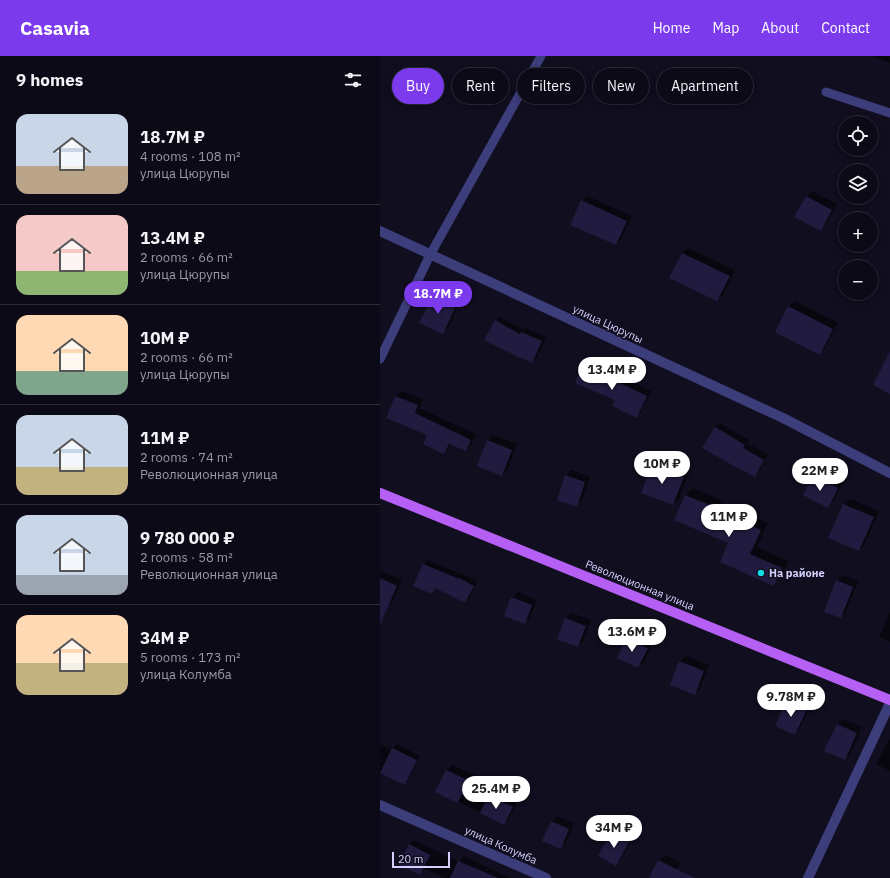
<!DOCTYPE html>
<meta charset="utf-8">
<style>
:root{--surface:#0c0a17;--page:#151320;--text:#f1f3f6;--muted:#9a9aa1;--line:#2c2b36;--accent:#7c3aed}
body{margin:0;font-family:"IBM Plex Sans",sans-serif;background:var(--page);color:var(--text);height:100vh;display:flex;flex-direction:column;font-size:15px;white-space:nowrap}
*{box-sizing:border-box;margin:0}
p{font-size:13px;color:var(--muted)}
.icon{flex:none;width:22px;height:22px;fill:none;stroke:currentColor;stroke-width:2;stroke-linecap:round;stroke-linejoin:round}
.map{position:relative;flex:1;overflow:hidden}
.drawer{display:flex;flex-direction:column;background:var(--surface);width:380px}
.drawer>*{flex:none}
.guide{position:absolute;left:12px;top:12px;width:380px;height:36px;display:flex;gap:8px}
.controls{position:absolute;left:458px;top:60px;display:grid;gap:8px}
.controls a{display:grid;place-items:center;width:40px;height:40px;border-radius:50%;background:var(--surface);box-shadow:0 2px 10px #0003,0 0 0 1px var(--line);font-size:20px}
.scale{position:absolute;left:12px;bottom:10px;width:58px;box-sizing:border-box;padding-left:4px;border:2px solid #d3d0fc;border-top:0;font-size:11px;line-height:14px;white-space:nowrap;color:#d3d0fc;-webkit-text-stroke:3px #100e1f;paint-order:stroke}
.price{position:absolute;translate:-50% -34px;padding:0 9px;border-radius:14px;background:#fff;color:#222;font-size:13px;line-height:26px;filter:drop-shadow(0 1px 2px #0008)}
.price::after{content:'';position:absolute;left:50%;top:24px;width:12px;height:9px;margin-left:-6px;background:inherit;clip-path:polygon(0 0,100% 0,50% 100%)}
.price.selected{background:var(--accent);color:#fff}
ul{padding:0;list-style:none}
li{display:flex;align-items:center;gap:12px;height:100px;padding:0 16px}
li+li{border-top:1px solid var(--line)}
li span{display:grid;place-items:center;flex:none;width:112px;height:80px;border-radius:12px;color:#555}
li>.icon{margin-inline-start:auto}
span .icon{width:48px;height:48px;fill:#fffc;stroke-width:1}
li b{font-size:17px}
h2{display:flex;justify-content:space-between;align-items:center;height:48px;padding:0 16px;font-size:17px}
.tag{padding:0 14px;border-radius:18px;background:var(--surface);box-shadow:0 2px 10px #0003,0 0 0 1px var(--line);font-size:14px;line-height:36px}
.tag.selected{background:var(--accent);color:#fff}
header{display:flex;align-items:center;gap:24px;box-sizing:border-box;height:56px;padding:0 20px;background:var(--accent);color:#fff}
header strong{font-size:19px}
nav{display:flex;gap:22px;margin-inline-start:auto;font-size:14px}
main{display:flex;flex:1;min-height:0}
.map>svg:first-child{display:block}
.shadow{fill:#0007}
.building{fill:#211c3f}
.lines{fill:none;stroke-linecap:round;stroke-linejoin:round}
.service{stroke:#3c3d7b;stroke-width:9}
.minor{stroke:#3c3d7b;stroke-width:10}
.tertiary{stroke:#3c3d7b;stroke-width:10}
.primary{stroke:#b55ff4;stroke-width:10}
.poi-dot{fill:#10dbe7;stroke:#100e1f;stroke-width:1.5}
.labels{text-anchor:middle;dominant-baseline:central;stroke-width:3;stroke-linejoin:round;paint-order:stroke}
.street-label{font-size:11px;fill:#d3d0fc;stroke:#100e1f}
.poi-label{font-size:11px;font-weight:bold;fill:#d3d0fc;stroke:#100e1f;text-anchor:start}
</style>
<header>
<strong>Casavia</strong>
<nav><a>Home</a><a>Map</a><a>About</a><a>Contact</a></nav>
</header>
<main>
<section class="drawer">
<h2>9 homes<svg class="icon" aria-label="filters" viewBox="0 0 24 24"><path d="M4 7h16M4 17h16"/><circle cx="9" cy="7" r="2"/><circle cx="15" cy="17" r="2"/></svg></h2>
<ul>
<li><span style="background:linear-gradient(#c9d6e8 65%,#b9a48a 0)"><svg class="icon" aria-label="home" viewBox="0 0 24 24"><path d="M3 11l9-7 9 7M6 9v11h12V9"/></svg></span><div><b>18.7M ₽</b><p>4 rooms · 108 m²</p><p>улица Цюрупы</p></div></li>
<li><span style="background:linear-gradient(#f6c9c9 70%,#8fb573 0)"><svg class="icon" aria-label="home" viewBox="0 0 24 24"><path d="M3 11l9-7 9 7M6 9v11h12V9"/></svg></span><div><b>13.4M ₽</b><p>2 rooms · 66 m²</p><p>улица Цюрупы</p></div></li>
<li><span style="background:linear-gradient(#ffd9b3 70%,#7fa58c 0)"><svg class="icon" aria-label="home" viewBox="0 0 24 24"><path d="M3 11l9-7 9 7M6 9v11h12V9"/></svg></span><div><b>10M ₽</b><p>2 rooms · 66 m²</p><p>улица Цюрупы</p></div></li>
<li><span style="background:linear-gradient(#c9d6e8 65%,#c2b280 0)"><svg class="icon" aria-label="home" viewBox="0 0 24 24"><path d="M3 11l9-7 9 7M6 9v11h12V9"/></svg></span><div><b>11M ₽</b><p>2 rooms · 74 m²</p><p>Революционная улица</p></div></li>
<li><span style="background:linear-gradient(#c9d6e8 75%,#9aa5b1 0)"><svg class="icon" aria-label="home" viewBox="0 0 24 24"><path d="M3 11l9-7 9 7M6 9v11h12V9"/></svg></span><div><b>9 780 000 ₽</b><p>2 rooms · 58 m²</p><p>Революционная улица</p></div></li>
<li><span style="background:linear-gradient(#ffd9b3 60%,#c2b280 0)"><svg class="icon" aria-label="home" viewBox="0 0 24 24"><path d="M3 11l9-7 9 7M6 9v11h12V9"/></svg></span><div><b>34M ₽</b><p>5 rooms · 173 m²</p><p>улица Колумба</p></div></li>
</ul>
</section>
<div class="map">
<svg width="510" height="822" viewBox="0 0 510 822">
<rect width="100%" height="100%" fill="#100e1f"/>
<!-- shadow -->
<path class="shadow" d="M491,0H510V7Z
M432,135L457,148L446,168L441,174L427,141Z
M207,140L252,160L241,183L236,188L202,145Z
M308,192L355,214L343,239L337,244L290,221L302,197Z
M60,234L81,244L68,271L62,277L54,240Z
M415,245L458,267L445,292L440,298L396,276L409,250Z
M120,261L144,274L146,272L166,281L157,301L152,306L116,265Z
M208,305L226,312L225,314L271,335L261,356L257,361L236,344L204,309Z
M22,335L43,343L39,352L96,378L91,389L86,394L71,388L69,391L64,397L48,379L7,362L16,340Z
M340,367L369,384L367,387L388,399L379,415L375,420L335,371Z
M113,379L137,388L128,413L122,419L108,385Z
M278,404L309,415L299,443L293,448L273,409Z
M191,414L210,421L202,444L197,449L186,420Z
M439,414L463,426L453,445L448,450L434,420Z
M313,432L341,444L340,446L388,467L377,491L408,505L401,521L394,528L350,486L306,439Z
M470,443L499,455L484,489L479,494L450,482L464,448Z
M48,504L84,519L97,525L89,542L84,546L56,531L52,537L44,509Z
M3,516L22,524L12,547L6,552L0,549V518Z
M463,519L478,525L466,556L460,561L457,525Z
M138,536L157,544L150,561L145,567L132,542Z
M510,556V586L499,581Z
M192,557L211,564L203,585L197,590L186,562Z
M253,577L273,586L264,606L258,611L247,583Z
M306,600L329,609L320,632L315,638L300,605Z
M414,639L431,647L420,672L414,678L397,669L408,644Z
M463,663L482,671L470,698L465,703L457,668Z
M510,683V715L496,708L507,687Z
M0,688L12,694L17,688L40,700L29,723L25,728L0,715Z
M72,709L95,719L93,724L138,745L129,762L124,768L104,758L57,736L67,714Z
M177,760L194,767L186,786L180,792L172,766Z
M237,772L254,781L241,803L236,809L232,778Z
M34,784L79,806L84,800L130,822H65L45,813L40,818L29,789Z
M285,799L300,807L292,822H270L279,805Z"/>
<!-- building -->
<path class="building" d="M426,140L452,154L441,175L414,161Z
M201,144L247,165L236,189L190,169Z
M302,197L350,220L337,245L289,222Z
M53,239L76,250L63,278L39,267Z
M408,250L453,273L440,299L395,276Z
M115,264L140,278L141,276L162,285L152,307L117,291L104,284Z
M510,295V338L493,329Z
M203,308L222,316L221,318L267,340L257,362L232,350L235,344L195,327Z
M15,340L38,349L35,357L91,384L86,395L69,388L64,398L43,388L47,379L6,362Z
M335,371L365,389L363,392L384,404L375,421L352,409L322,392Z
M107,384L132,394L122,420L97,410Z
M272,409L304,421L293,449L261,437Z
M185,419L205,426L197,451L177,444Z
M433,419L458,432L448,452L423,439Z
M305,439L335,451L334,454L381,474L370,498L402,512L394,530L340,506L348,487L294,464Z
M463,448L494,461L479,495L448,482Z
M43,508L79,523V522L94,530L85,547L55,532L52,538L33,530Z
M0,522L17,530L0,569Z
M456,524L473,531L461,562L444,556Z
M131,541L152,549L145,568L124,560Z
M185,562L206,570L198,591L177,583Z
M246,582L268,592L258,612L237,602Z
M299,605L324,615L315,639L290,629Z
M407,644L427,653L415,679L395,670Z
M457,668L477,677L465,704L444,695Z
M12,692L37,704L25,729L0,717Z
M66,714L90,725L84,739L82,738L77,747L55,736Z
M108,739L133,751L124,769L100,757Z
M171,765L189,773L181,793L162,785Z
M231,777L249,786L236,810L218,800Z
M29,788L50,799L40,819L18,808Z
M278,804L315,822H269Z
M78,805L118,822H70Z"/>
<g class="lines">
<!-- service -->
<path class="service" d="M446,36L510,57
M0,303L50,199L161,0"/>
<!-- minor -->
<path class="minor" d="M0,749L166,822
M428,822L510,647"/>
<!-- tertiary -->
<path class="tertiary" d="M0,175L403,362L510,417"/>
<!-- primary -->
<path class="primary" d="M0,437L510,644"/>
</g>
<!-- markers -->
<circle class="poi-dot" cx="381" cy="517" r="4"/>
<g class="labels">
<!-- street labels -->
<g class="street-label">
<text transform="translate(228 268) rotate(25)">улица Цюрупы</text>
<text transform="translate(260 529) rotate(22)">Революционная улица</text>
<text transform="translate(121 789) rotate(24)">улица Колумба</text>
</g>
<!-- poi labels -->
<g class="poi-label">
<text x="389" y="517">На районе</text>
</g>
</g>
</svg>
<div class="controls">
<a><svg class="icon" aria-label="locate" viewBox="0 0 24 24"><circle cx="12" cy="12" r="6"/><path d="M12 2v4M12 18v4M2 12h4M18 12h4"/></svg></a>
<a><svg class="icon" aria-label="layers" viewBox="0 0 24 24"><path d="M12 4l9 5-9 5-9-5zM3 14l9 5 9-5"/></svg></a>
<a>+</a>
<a>−</a>
</div>
<div class="scale">20 m</div>
<b class="price selected" style="left:58px;top:259px">18.7M ₽</b>
<b class="price" style="left:232px;top:335px">13.4M ₽</b>
<b class="price" style="left:282px;top:429px">10M ₽</b>
<b class="price" style="left:440px;top:436px">22M ₽</b>
<b class="price" style="left:349px;top:482px">11M ₽</b>
<b class="price" style="left:252px;top:597px">13.6M ₽</b>
<b class="price" style="left:411px;top:662px">9.78M ₽</b>
<b class="price" style="left:116px;top:754px">25.4M ₽</b>
<b class="price" style="left:234px;top:793px">34M ₽</b>
<div class="guide">
<a class="tag selected">Buy</a>
<a class="tag">Rent</a>
<a class="tag">Filters</a>
<a class="tag">New</a>
<a class="tag">Apartment</a>
</div>
</div>
</main>
